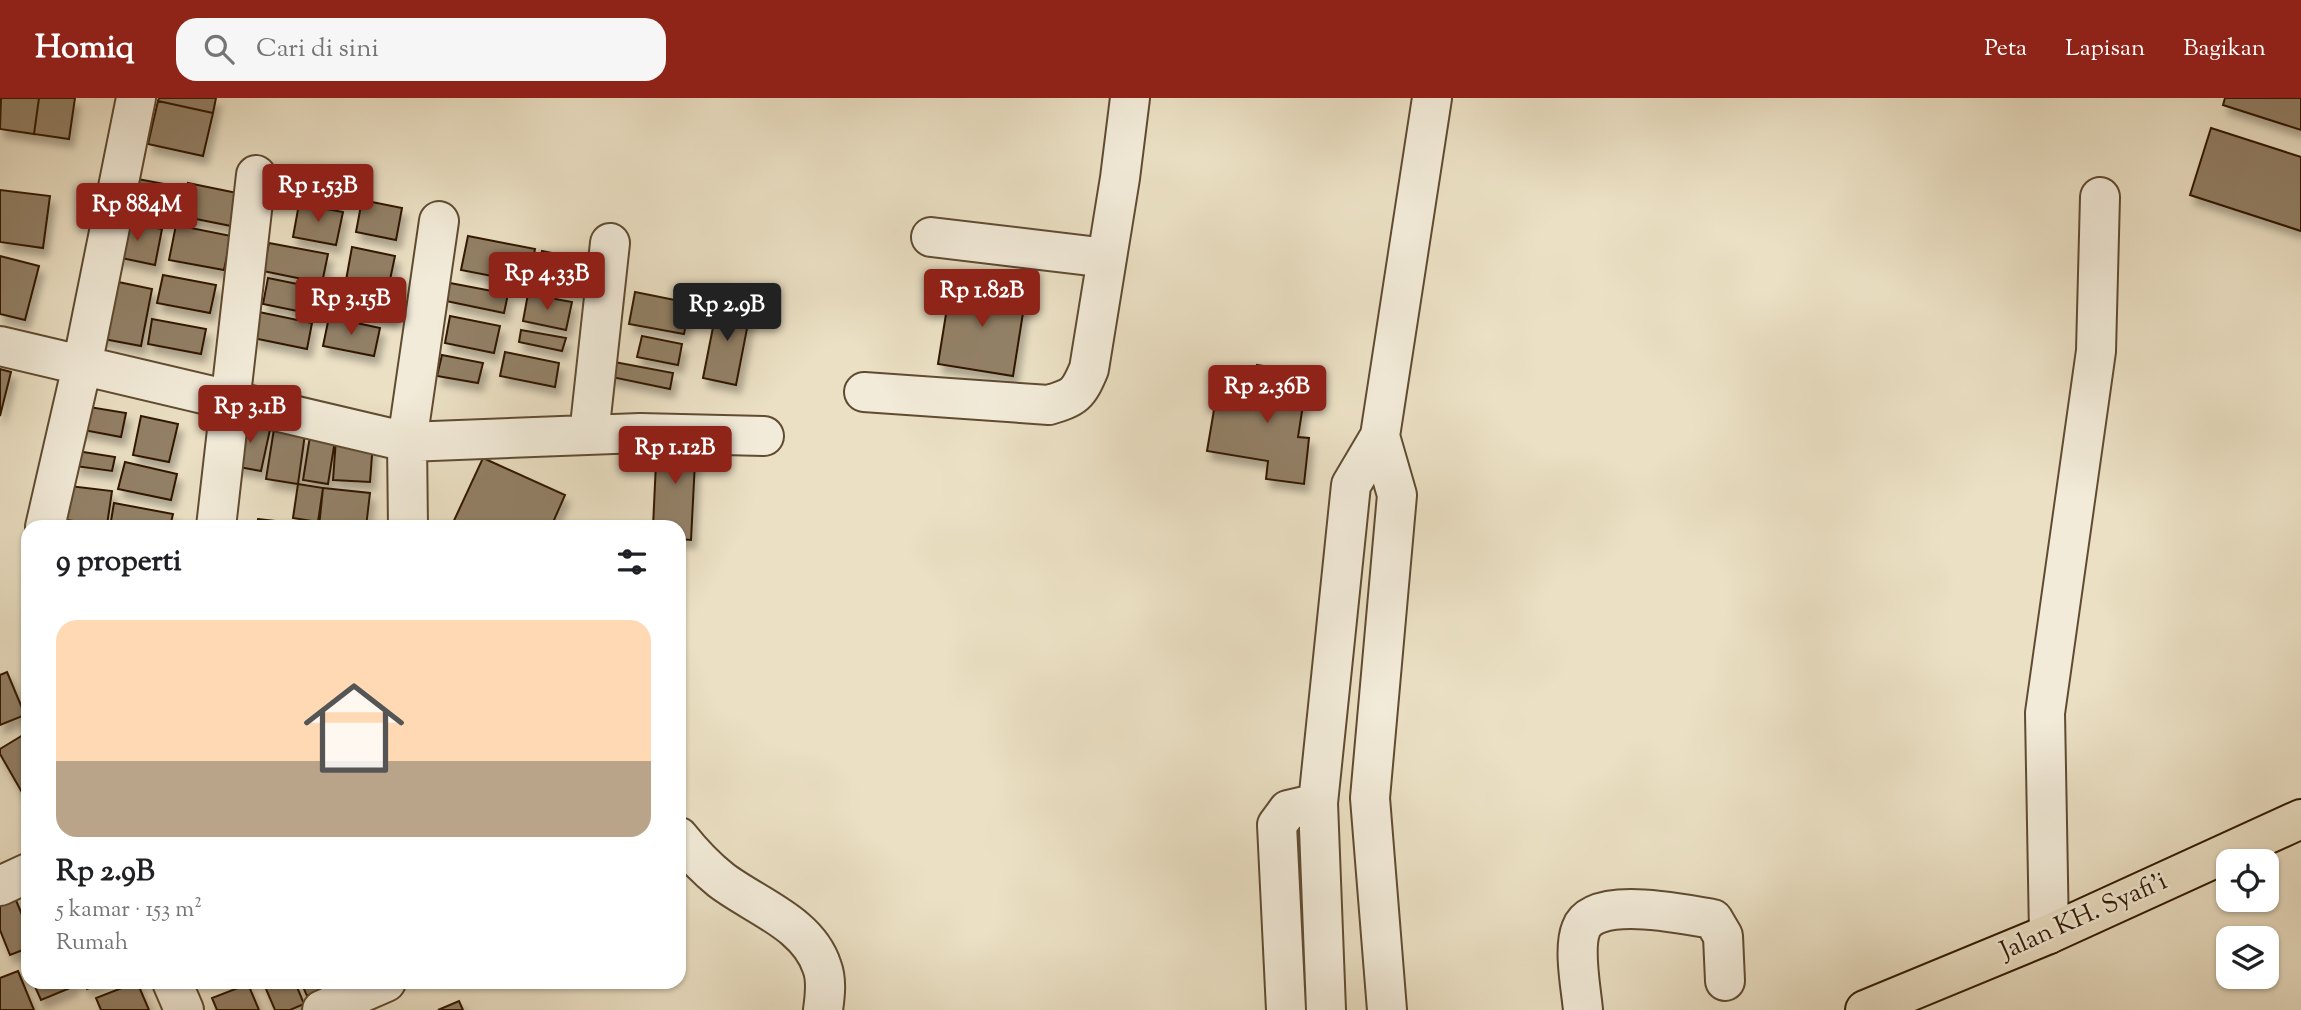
<!DOCTYPE html>
<html lang="id">
<meta charset="utf-8">
<style>
:root{--surface:#fff;--page:#f6f6f6;--text:#202124;--muted:#757577;--line:#e0e0e0;--accent:#8f2418}
body{margin:0;font-family:"Sorts Mill Goudy",serif;background:var(--page);color:var(--text);height:100vh;display:flex;flex-direction:column;font-size:26px;white-space:nowrap}
*{box-sizing:border-box;margin:0}
p{font-size:23px;color:var(--muted)}
.icon{flex:none;width:38px;height:38px;fill:none;stroke:currentColor;stroke-width:2;stroke-linecap:round;stroke-linejoin:round}
.map{position:relative;flex:1;overflow:hidden}
.sheet{position:absolute;left:21px;top:422px;width:665px;height:469px;display:flex;flex-direction:column;background:var(--surface);border-radius:21px;box-shadow:0 2px 5px #0004}
.sheet>*{flex:none}
.buttons{position:absolute;left:2216px;top:751px;display:grid;gap:14px}
.buttons a{display:grid;place-items:center;width:63px;height:63px;border-radius:14px;background:var(--surface);box-shadow:0 2px 5px #0004;font-size:35px}
.price{position:absolute;translate:-50% -60px;padding:0 16px;border-radius:7px;background:var(--accent);color:#fff;font-size:23px;line-height:46px;filter:drop-shadow(0 2px 4px #0008)}
.price::after{content:'';position:absolute;left:50%;top:42px;width:21px;height:16px;margin-left:-10px;background:inherit;clip-path:polygon(0 0,100% 0,50% 100%)}
.price.on{background:#222;color:#fff}
ul{padding:0;list-style:none}
li{display:grid;align-content:center;gap:14px;height:371px;padding:0 35px}
li+li{border-top:2px solid var(--line)}
li span{display:grid;place-items:center;height:217px;border-radius:21px;color:#555}
li>.icon{margin-inline-start:auto}
span .icon{width:126px;height:126px;fill:#fffc;stroke-width:1}
li b{font-size:30px}
h2{display:flex;justify-content:space-between;align-items:center;height:84px;padding:0 35px;font-size:30px}
header{display:flex;align-items:center;gap:42px;box-sizing:border-box;height:98px;padding:0 35px;background:var(--accent);color:#fff}
header strong{font-size:33px}
nav{display:flex;gap:38px;margin-inline-start:auto;font-size:24px}
.search{width:490px;height:63px;background:var(--page);display:flex;align-items:center;gap:18px;box-sizing:border-box;padding:0 24px;border-radius:21px;color:var(--muted);font-size:26px}
.map>svg:first-child{display:block}
.building{fill:#928066;stroke:#311900;stroke-width:2;filter:url(#shadow)}
.lines{fill:none;stroke-linecap:round;stroke-linejoin:round}
.minor-casing{stroke:#604b31;stroke-width:42}
.major-casing{stroke:#311900;stroke-width:42}
.minor{stroke:#f2ebd9;stroke-width:38}
.major{stroke:#ebe0c4;stroke-width:38}
.labels{text-anchor:middle;dominant-baseline:central;stroke-width:5;stroke-linejoin:round;paint-order:stroke}
.street-label{font-size:26px;fill:#311900;stroke:#f2ebd9}
</style>
<header>
<strong>Homiq</strong>
<div class="search"><svg class="icon" aria-label="search" viewBox="0 0 24 24"><circle cx="10" cy="10" r="6"/><path d="M15 15l6 6"/></svg>Cari di sini</div>
<nav><a>Peta</a><a>Lapisan</a><a>Bagikan</a></nav>
</header>
<div class="map">
<svg width="2301" height="912" viewBox="0 0 2301 912">
<defs>
<filter id="shadow"><feDropShadow dx="4.5" dy="8" stdDeviation="3.5" flood-color="#0004"/></filter>
</defs>
<rect width="100%" height="100%" fill="#ebe0c4"/>
<filter id="stains"><feTurbulence type="fractalNoise" baseFrequency=".00286" numOctaves="4"/><feColorMatrix values="0 0 0 0 .2 0 0 0 0 .09 0 0 0 0 .02 0 0 0 .5 -.17"/></filter>
<radialGradient id="worn" r=".72"><stop offset=".6" stop-color="#630" stop-opacity="0"/><stop offset="1" stop-color="#630" stop-opacity=".3"/></radialGradient>
<!-- building -->
<path class="building" d="M1,0H39L34,36L0,31Z
M39,0H75L69,41L34,36Z
M159,0H216L213,15L158,3Z
M2225,0H2301V32L2223,7Z
M158,3L213,15L203,58L148,46Z
M2211,30L2301,59V133L2190,97Z
M127,79L175,88L169,119L121,110Z
M188,85L237,95L231,128L181,118Z
M0,92L50,98L43,150L0,144Z
M362,102L402,110L396,142L356,134Z
M299,106L343,114L336,147L293,139Z
M119,123L162,131L155,167L112,158Z
M176,127L231,138L224,172L169,162Z
M468,138L535,151L528,185L461,172Z
M269,145L328,156L322,185L263,173Z
M352,149L395,158L387,196L345,188Z
M542,153L582,161L577,189L537,181Z
M0,158L39,168L25,222L0,216Z
M163,177L216,187L210,215L157,205Z
M268,180L327,192L322,218L263,206Z
M104,181L152,191L141,248L93,239Z
M450,185L508,196L504,215L446,203Z
M951,185L1026,196L1013,278L938,266Z
M635,194L690,205L684,236L629,226Z
M528,196L572,204L566,232L523,223Z
M342,197L396,208L393,221L339,210Z
M718,204L751,210L736,287L703,280Z
M259,214L312,225L307,251L253,240Z
M450,218L500,228L494,255L445,245Z
M329,219L380,230L374,258L323,248Z
M152,221L206,231L201,256L148,246Z
M521,232L566,240L562,253L519,244Z
M642,238L682,246L678,267L637,259Z
M505,254L559,265L555,289L500,278Z
M442,257L483,265L478,285L437,278Z
M609,263L673,275L670,291L607,278Z
M1257,267L1308,275L1298,339L1309,340L1304,386L1266,381L1268,363L1207,353L1215,306L1250,312Z
M0,271L11,274L0,318Z
M77,307L126,315L121,339L73,330Z
M141,318L178,326L169,364L133,357Z
M238,321L271,327L261,373L228,367Z
M274,331L305,336L298,386L266,381Z
M311,332L336,336L328,386L303,382Z
M336,341L373,344L370,384L333,382Z
M657,343L696,344L691,442L679,441V429H653Z
M77,353L115,359L112,373L75,368Z
M483,360L565,397L551,429H451Z
M125,364L177,376L171,402L118,391Z
M298,386L323,390L318,424L293,420Z
M61,387L112,393L107,427L57,421Z
M323,390L370,395L366,429H319Z
M114,405L173,416L170,429H110Z
M258,421L294,425L293,429H257Z
M7,574L25,617L0,627V577Z
M28,634V703H27L0,656V651Z
M10,788L28,831V850L10,857L0,832V792Z
M18,873L34,912H0V880Z
M33,884H73L75,888L41,902Z
M84,884H106L87,891Z
M137,884L149,912H101L96,900Z
M263,884H295L304,906L290,912H275Z
M301,884H338V885L307,898Z
M248,886L259,912H217L212,900Z
M459,903L463,912H438Z"/>
<g class="lines">
<!-- minor casing -->
<g class="minor-casing">
<path id="minor" d="M931,139L1107,160
M0,248L407,344L640,335L764,338
M864,294L1049,307C1075,299 1078,297 1089,271L1120,80L1130,0
M589,337L610,145
M1380,338L1397,397L1370,700L1387,912
M45,429L82,268L136,0
M216,429L256,77
M408,429L407,344L439,123
M679,739C691,754 706,770 721,782C755,808 808,825 822,869C827,882 825,898 823,912
M0,788L28,775
M2049,836L2045,615L2096,253L2100,99
M172,884L184,912
M322,912L386,884
M1286,912L1277,727L1288,712L1318,705
M1326,912L1318,705L1351,387L1380,338L1432,0
M1583,912C1581,890 1573,851 1581,831C1594,796 1685,817 1713,821L1723,838L1725,883"/>
</g>
<!-- major casing -->
<g class="major-casing">
<path id="major" d="M1865,912L2049,836L2301,721"/>
</g>
<!-- minor -->
<use href="#minor" class="minor"/>
<!-- major -->
<use href="#major" class="major"/>
</g>
<g class="labels">
<!-- street labels -->
<g class="street-label">
<text transform="translate(2084 819) rotate(-24)">Jalan KH. Syafi'i</text>
</g>
</g>
<rect width="100%" height="100%" filter="url(#stains)"/>
<rect width="100%" height="100%" fill="url(#worn)"/>
</svg>
<div class="buttons">
<a><svg class="icon" aria-label="locate" viewBox="0 0 24 24"><circle cx="12" cy="12" r="6"/><path d="M12 2v4M12 18v4M2 12h4M18 12h4"/></svg></a>
<a><svg class="icon" aria-label="layers" viewBox="0 0 24 24"><path d="M12 4l9 5-9 5-9-5zM3 14l9 5 9-5"/></svg></a>
</div>
<b class="price" style="left:318px;top:126px">Rp 1.53B</b>
<b class="price" style="left:137px;top:145px">Rp 884M</b>
<b class="price" style="left:547px;top:214px">Rp 4.33B</b>
<b class="price" style="left:982px;top:231px">Rp 1.82B</b>
<b class="price" style="left:351px;top:239px">Rp 3.15B</b>
<b class="price on" style="left:727px;top:245px">Rp 2.9B</b>
<b class="price" style="left:1267px;top:327px">Rp 2.36B</b>
<b class="price" style="left:250px;top:347px">Rp 3.1B</b>
<b class="price" style="left:675px;top:388px">Rp 1.12B</b>
<section class="sheet">
<h2>9 properti<svg class="icon" aria-label="filters" viewBox="0 0 24 24"><path d="M4 7h16M4 17h16"/><circle cx="9" cy="7" r="2"/><circle cx="15" cy="17" r="2"/></svg></h2>
<ul>
<li><span style="background:linear-gradient(#ffd9b3 65%,#b9a48a 0)"><svg class="icon" aria-label="home" viewBox="0 0 24 24"><path d="M3 11l9-7 9 7M6 9v11h12V9"/></svg></span><div><b>Rp 2.9B</b><p>5 kamar · 153 m²</p><p>Rumah</p></div></li>
</ul>
</section>
</div>
